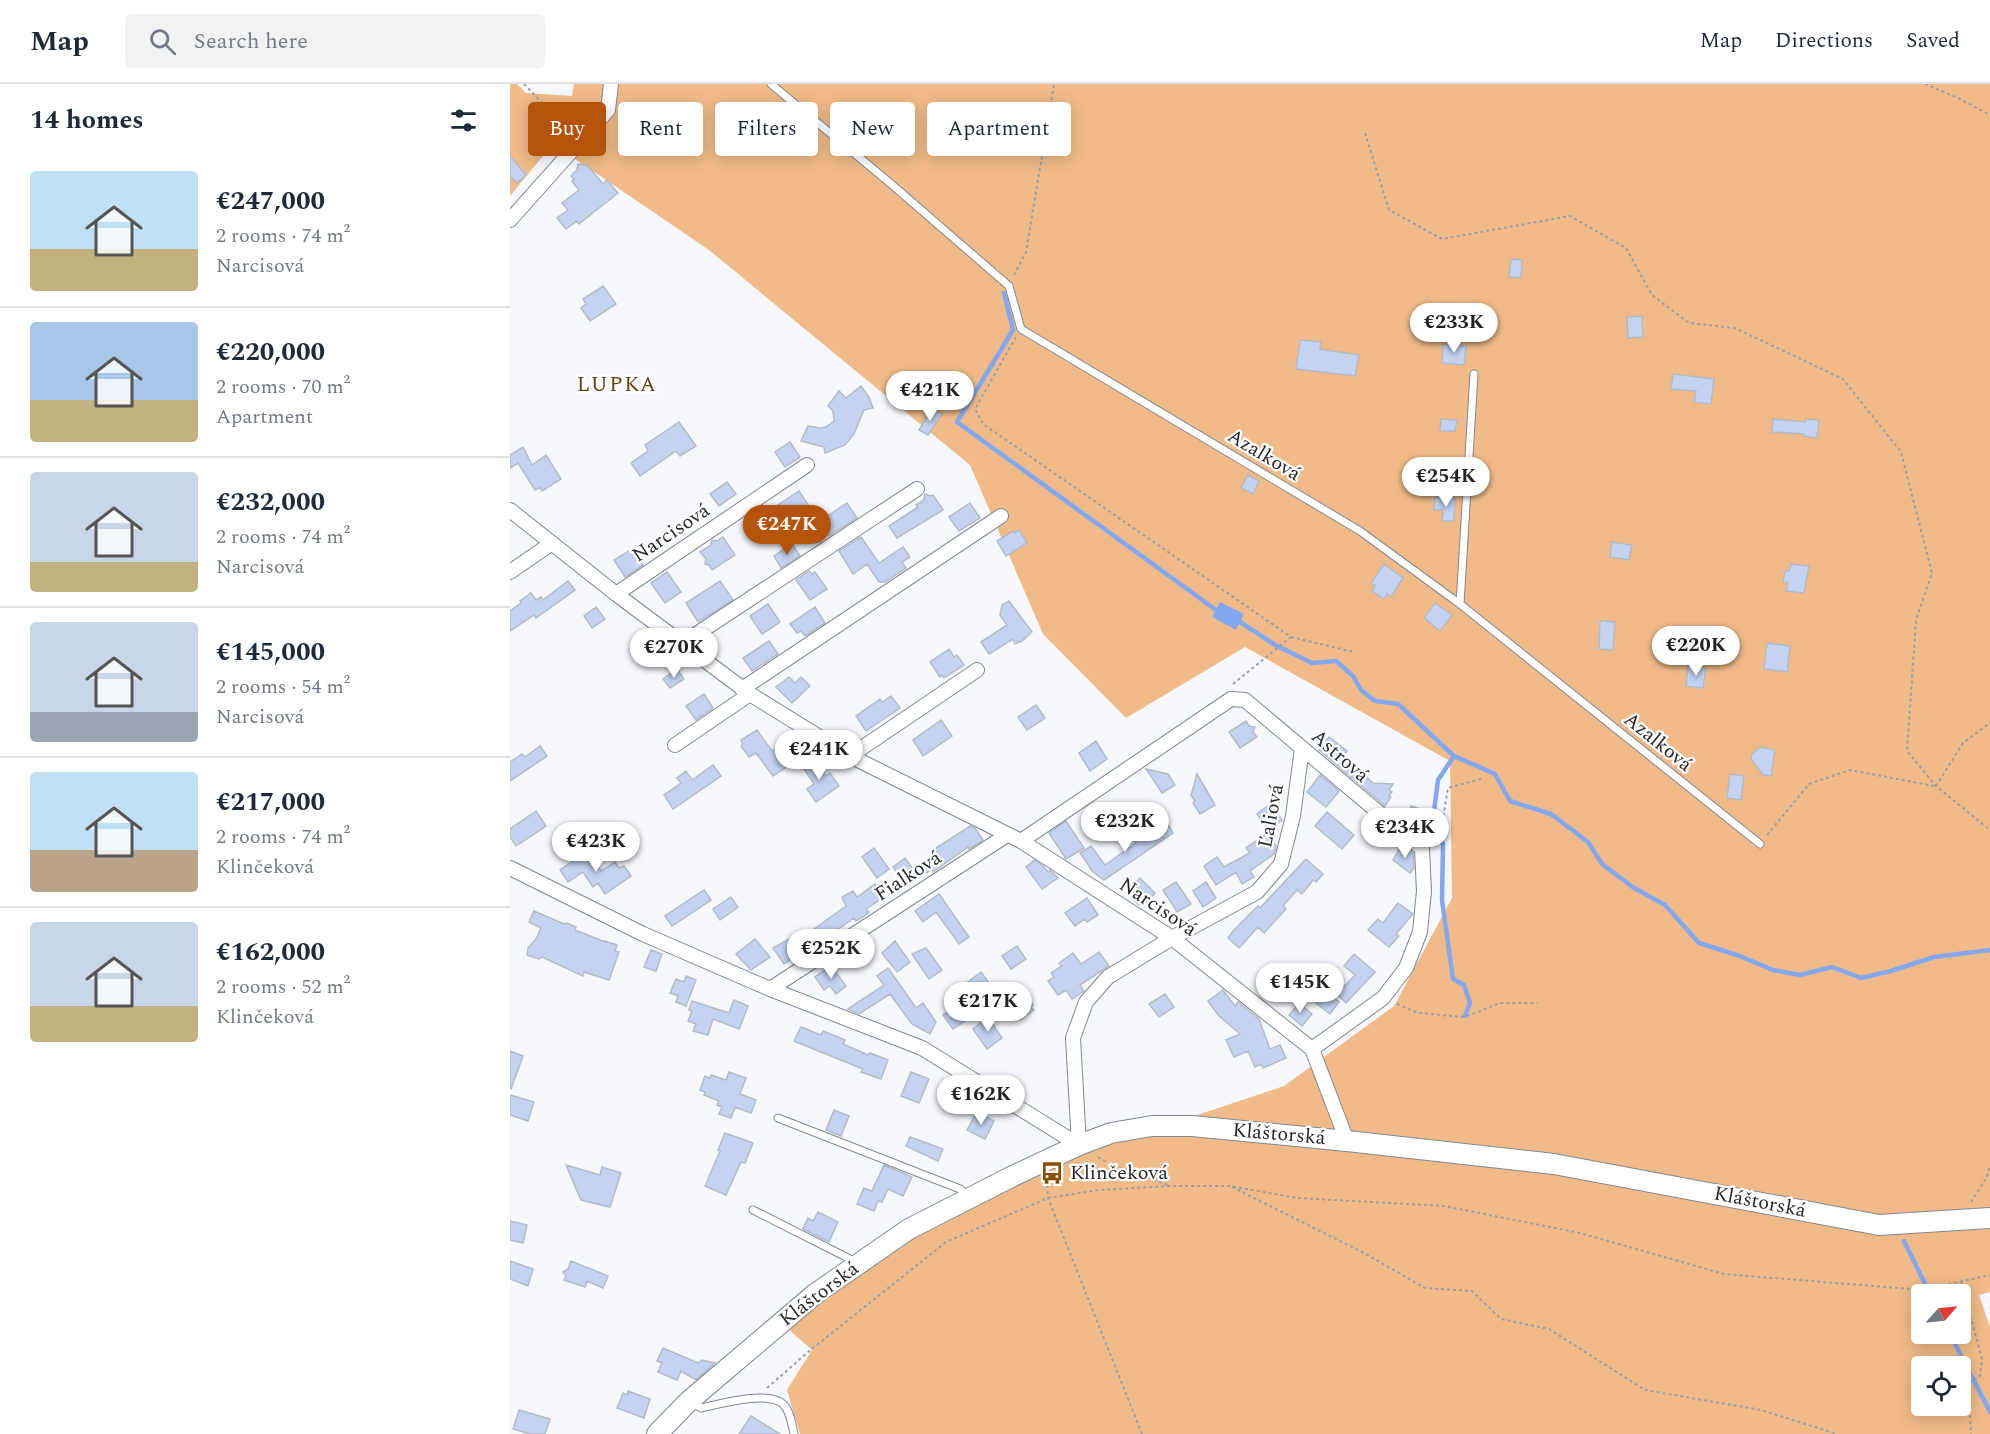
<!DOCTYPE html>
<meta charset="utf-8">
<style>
:root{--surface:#fff;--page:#f2f2f3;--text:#1f2937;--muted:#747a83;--line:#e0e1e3;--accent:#b45309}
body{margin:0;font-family:Spectral,serif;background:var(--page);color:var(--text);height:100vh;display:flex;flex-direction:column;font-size:22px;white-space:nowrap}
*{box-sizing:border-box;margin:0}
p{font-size:20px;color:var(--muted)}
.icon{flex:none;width:33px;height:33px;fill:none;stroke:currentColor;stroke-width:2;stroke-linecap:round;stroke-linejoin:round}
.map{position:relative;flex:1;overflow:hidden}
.sheet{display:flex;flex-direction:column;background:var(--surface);width:510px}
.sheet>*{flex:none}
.guide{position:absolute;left:18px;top:18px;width:570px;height:54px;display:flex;gap:12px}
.needle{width:39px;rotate:63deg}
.fabs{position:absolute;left:1401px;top:1200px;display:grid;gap:12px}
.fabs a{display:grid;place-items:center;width:60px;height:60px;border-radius:6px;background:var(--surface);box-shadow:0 3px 15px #0003;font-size:30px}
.price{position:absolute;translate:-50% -51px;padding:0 14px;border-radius:21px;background:#fff;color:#222;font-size:20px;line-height:39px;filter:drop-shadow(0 2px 3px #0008)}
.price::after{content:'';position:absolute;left:50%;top:36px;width:18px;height:14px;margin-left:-9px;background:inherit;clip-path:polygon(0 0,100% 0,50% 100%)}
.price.current{background:var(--accent);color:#fff}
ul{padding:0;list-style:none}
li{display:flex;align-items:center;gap:18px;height:150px;padding:0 30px}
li+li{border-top:2px solid var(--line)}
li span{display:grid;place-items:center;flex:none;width:168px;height:120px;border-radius:6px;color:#555}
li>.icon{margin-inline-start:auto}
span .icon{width:72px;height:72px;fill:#fffc;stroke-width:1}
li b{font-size:26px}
h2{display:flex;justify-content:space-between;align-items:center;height:72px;padding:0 30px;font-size:26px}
.chip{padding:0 21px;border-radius:6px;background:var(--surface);box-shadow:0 3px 15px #0003;font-size:21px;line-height:54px}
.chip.current{background:var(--accent);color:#fff}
header{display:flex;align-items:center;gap:36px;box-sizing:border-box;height:84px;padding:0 30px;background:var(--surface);border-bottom:2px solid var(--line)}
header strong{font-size:28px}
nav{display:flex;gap:33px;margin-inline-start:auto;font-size:21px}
.search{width:420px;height:54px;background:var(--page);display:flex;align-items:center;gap:15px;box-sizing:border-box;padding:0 21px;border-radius:6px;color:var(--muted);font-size:22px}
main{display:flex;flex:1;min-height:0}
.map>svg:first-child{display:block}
.green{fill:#f0bb88;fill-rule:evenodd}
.water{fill:#83a7f0}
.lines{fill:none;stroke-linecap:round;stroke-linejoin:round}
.stream{stroke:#83a7f0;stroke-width:4.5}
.building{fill:#c3d3f1;stroke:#b5bbc6;stroke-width:1.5}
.lane-casing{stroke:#818792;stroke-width:9}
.street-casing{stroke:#818792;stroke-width:16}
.secondary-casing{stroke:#818792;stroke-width:22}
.path{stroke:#9c9ea3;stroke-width:2;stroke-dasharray:3 3;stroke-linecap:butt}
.lane{stroke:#fff;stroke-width:7}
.street{stroke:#fff;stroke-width:14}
.secondary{stroke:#fff;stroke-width:20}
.labels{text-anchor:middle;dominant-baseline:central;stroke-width:4.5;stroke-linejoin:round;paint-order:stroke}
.street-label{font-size:20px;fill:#24272b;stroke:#fff}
.poi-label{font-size:20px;fill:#24272b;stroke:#fff;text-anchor:start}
.neighbourhood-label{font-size:21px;letter-spacing:1.5px;fill:#663f11;stroke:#fff}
</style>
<header>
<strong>Map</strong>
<div class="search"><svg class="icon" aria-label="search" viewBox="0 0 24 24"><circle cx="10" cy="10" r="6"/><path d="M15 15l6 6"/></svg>Search here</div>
<nav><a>Map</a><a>Directions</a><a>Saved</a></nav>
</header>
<main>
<section class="sheet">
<h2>14 homes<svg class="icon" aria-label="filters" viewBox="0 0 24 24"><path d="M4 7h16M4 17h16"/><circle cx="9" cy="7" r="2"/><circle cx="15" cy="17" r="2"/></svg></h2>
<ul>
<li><span style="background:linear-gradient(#bfe0f5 65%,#c2b280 0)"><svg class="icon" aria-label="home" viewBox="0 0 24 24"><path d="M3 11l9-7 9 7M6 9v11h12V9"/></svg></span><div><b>€247,000</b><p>2 rooms · 74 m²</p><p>Narcisová</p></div></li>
<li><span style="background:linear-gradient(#a9c7e8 65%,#c2b280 0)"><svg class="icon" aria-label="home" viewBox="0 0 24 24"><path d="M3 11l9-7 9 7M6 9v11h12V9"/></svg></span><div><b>€220,000</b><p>2 rooms · 70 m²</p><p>Apartment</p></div></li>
<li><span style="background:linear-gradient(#c9d6e8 75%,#c2b280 0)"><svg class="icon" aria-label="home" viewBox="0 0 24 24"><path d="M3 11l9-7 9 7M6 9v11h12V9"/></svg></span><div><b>€232,000</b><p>2 rooms · 74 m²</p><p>Narcisová</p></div></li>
<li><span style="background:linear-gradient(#c9d6e8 75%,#9aa5b1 0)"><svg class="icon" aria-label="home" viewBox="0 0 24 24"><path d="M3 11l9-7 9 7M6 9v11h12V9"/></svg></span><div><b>€145,000</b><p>2 rooms · 54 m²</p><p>Narcisová</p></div></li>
<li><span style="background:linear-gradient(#bfe0f5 65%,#b9a48a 0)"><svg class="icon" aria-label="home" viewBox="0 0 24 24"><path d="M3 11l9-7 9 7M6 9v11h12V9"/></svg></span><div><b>€217,000</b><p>2 rooms · 74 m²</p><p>Klinčeková</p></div></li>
<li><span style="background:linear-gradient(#c9d6e8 70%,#c2b280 0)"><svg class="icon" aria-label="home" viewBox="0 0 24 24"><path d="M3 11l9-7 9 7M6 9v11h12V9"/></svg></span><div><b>€162,000</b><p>2 rooms · 52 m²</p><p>Klinčeková</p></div></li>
</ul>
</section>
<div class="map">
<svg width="1480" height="1350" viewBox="0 0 1480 1350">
<rect width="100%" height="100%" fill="#f6f8fd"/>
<!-- green -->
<path class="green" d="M0,0H7L16,9L62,12L64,0H1480V1208L1469,1211L1480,1243V1350H290L277,1306L302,1266L277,1244L358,1178L511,1090L774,1002L884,922L942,814L940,677L735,563L616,634L533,550L460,381L199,166L43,60L0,112ZM1412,1210H1450V1250H1412ZM1412,1282H1450V1322H1412Z"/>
<!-- water -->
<path class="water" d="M710,518L734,530L726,546L702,533Z"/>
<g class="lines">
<!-- stream -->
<path class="stream" d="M494,209L503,246L447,338L706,526
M730,538L765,561L802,579L826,577L843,592L851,606L865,617L888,620L944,672L985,690L1000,717L1041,730L1078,758L1092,780L1124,804L1155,821L1189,859L1227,871L1263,886L1290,891L1322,883L1351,894L1381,887L1424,873L1480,866
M944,672L928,696L922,742L933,760L932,816L943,895L954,901L960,919L955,932
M1394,1157L1420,1210
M1440,1250L1480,1328"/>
</g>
<!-- building -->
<path class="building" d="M0,72L16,91L7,99L0,92Z
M68,80L77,81L93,100L97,96L108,109L69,140L67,137L56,145L47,134L58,126L52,119L69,106L62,97L64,95L61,92L67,86Z
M1001,175L1012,176L1011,194L999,193Z
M93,202L106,220L80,237L71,224L76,220L73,215Z
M1132,232L1133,253L1118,254L1117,233Z
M790,256L811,258L810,265L849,271L845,292L786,285Z
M933,260L956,262L954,281L932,279Z
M1163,290L1204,295L1201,320L1184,318L1186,307L1161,305Z
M351,302L359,313L363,324L354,326L344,350L335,361L315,369L314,363L291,357L298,342L311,344L316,343L324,337L323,327L318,322L329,307L336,314Z
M422,325L432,330L418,351L409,346Z
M931,335L947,336L945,347H930Z
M1263,335L1296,338V335L1309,336L1307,354L1294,352V350L1262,348Z
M169,338L186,362L170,372L166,367L130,392L121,379L138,367L135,361Z
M280,358L290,373L275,383L265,368Z
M13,363L22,381L36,371L51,395L32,407L30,403L25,406L8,379L0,384V371Z
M738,391L749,397L743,410L731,404Z
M217,398L226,410L209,422L200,410Z
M289,407L301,425L274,443L262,425Z
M415,410L420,412L423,411L433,426L387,454L379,442L408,423L406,421L414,416Z
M925,413L945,414L944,437H932L933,426H924Z
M337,419L347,434L319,452L316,448L311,451L304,441Z
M460,419L470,434L449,447L439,433Z
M509,446L517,459L496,472L487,457L503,447L505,449Z
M213,453L225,471L202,486L199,481L195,480L196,475L190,468L200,462L202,456L207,457Z
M351,453L369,479L393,463L400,473L392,478L396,484L375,498H369L357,480L343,490L329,467Z
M1102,458L1122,461L1119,476L1100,473Z
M282,460L290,472L271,484L264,472Z
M122,465L133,481L115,493L104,476Z
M874,480L893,494L881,513L877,510L874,515L862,507L865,502L861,499Z
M1281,480L1299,482L1294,509L1276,507L1278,499L1273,498L1275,487H1279Z
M299,487L302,490L305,488L317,505L300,516L286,496Z
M157,488L171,508L155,519L141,499Z
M58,497L65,506L26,534L24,531L0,547V527L11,519L10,517L21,509L26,516L31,513L33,516Z
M210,497L223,516L188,538L176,519Z
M499,517L522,548L512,557L505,560L503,555L479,570L471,558L497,541L490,531L492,521Z
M925,519L942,531L930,547L914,534Z
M258,520L270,538L252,550L240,532Z
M86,523L95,535L82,544L74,532Z
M305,523L315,539L295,552L291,547L287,549L280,540Z
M1090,537L1105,538L1103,566L1089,565Z
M259,557L268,570L242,587L233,574Z
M1257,559L1280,562L1277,588L1254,585Z
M439,565L444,573L447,571L454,581L434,594L432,591L430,593L420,578Z
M1178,581L1196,584L1193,604L1176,602Z
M167,585L174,595L160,604L153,595Z
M279,593L285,599L291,593L300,602L282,619L266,603Z
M194,610L203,624L186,636L176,622Z
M381,612L390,624L356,647L346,632L370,615L372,618Z
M526,621L535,634L517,646L508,633Z
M431,636L442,652L413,672L403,656Z
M736,637L739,642L745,643L743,648L747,653L730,664L719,648Z
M247,646L262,667L268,663L281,680L263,692L246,669L239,673L231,662L233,660L231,656Z
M819,653L837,667L833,672L863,699L883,700L879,706L882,708L879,712L881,713L875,722L809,666Z
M586,657L597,675L580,687L569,669Z
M30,662L37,672L0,697V678L12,670L15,673Z
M1250,663L1265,666L1261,692L1253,691L1241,675L1242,670Z
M304,674L316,692L320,689L329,702L306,718L297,705L304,700L292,682Z
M203,681L211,692L163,725L154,711L171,699L167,694L176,687L182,696Z
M636,685L658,690L665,701L652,709Z
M687,690L705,721L690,730L683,719L685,717L681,711Z
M1220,690L1234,692L1231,716L1217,714Z
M810,691L829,707L816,723L797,708Z
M760,720L772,736L758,746L747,730Z
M901,722L916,727L912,745L897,739Z
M26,727L36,742L6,762L0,753V745Z
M817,728L844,751L832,765L805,742Z
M556,737L574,764L556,775L539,749Z
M657,739L663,749L594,796L583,788L570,769L581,762L595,781L626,759L624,757L635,749L637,752Z
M460,742L465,744L473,756L459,765L458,763L423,788L422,785L389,807L383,799L391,794L383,783L395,774L403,785L425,769L423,766Z
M757,749L766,762L764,770L740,787L744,793L732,800L726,788L706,801L694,782L707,773L714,783L740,769L736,764Z
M892,761L903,770L904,784L900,789L883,776Z
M364,764L379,785L367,794L352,773Z
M77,767L91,787L105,778L109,784L114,782L121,792L95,810L88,799L83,803L73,788L58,798L50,786Z
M796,775L813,790L806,798L803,796L792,810L787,806L773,822L776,825L754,849L748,843L729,864L718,854L724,846L748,822L750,824Z
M525,776L533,782L538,788L540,786L548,794L532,805L516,783Z
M630,794L645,809L637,818H632L629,821L616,809Z
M666,798L681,820L667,828L653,806Z
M696,798L706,814L693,823L683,807Z
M365,800L374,813L356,825L359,828L353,833L346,837L344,834L295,869L293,867L274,880L263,864L290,849L293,853L336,822L332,813L343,807L347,813Z
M194,806L201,816L162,842L155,832Z
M429,810L459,853L449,860L426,828L413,838L405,827Z
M221,813L228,823L210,836L203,825Z
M577,814L588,831L577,838L575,835L565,842L555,829Z
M888,819L903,830L886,850L889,852L879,863L858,846L868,835L873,839Z
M24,827L54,840L57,839L66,843L65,846L95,858V857L107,861L105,867L109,868L99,896L74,888L73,892L32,873L29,875L17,871L18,864L26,855L31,844L19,838Z
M245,855L260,873L241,886L226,870Z
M385,857L400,878L387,888L372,869Z
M507,862L516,875L501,885L492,872Z
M416,864L432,886L419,895L402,870Z
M141,866L152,870L146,887L134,883Z
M589,868L599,882L570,901L574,907L562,915L556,906L548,911L538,897L544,893L541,889L552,882L549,879L563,869L571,880Z
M844,870L865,888L836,919L827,910L845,891L834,882Z
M321,882L336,902L326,910L320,902L314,906L305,893Z
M378,884L406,924L413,919L426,938L420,950L402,940L380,910L349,930L338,925L374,901L367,892Z
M471,888L486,909L473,919L458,898Z
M176,892L186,896L176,922L166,918L168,912L160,909L166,895L174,898Z
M713,906L725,922L728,918L749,935L760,965L770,961L776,974L753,984L751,980L745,983L738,967L724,973L716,956L730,950L708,931L698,917Z
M815,907L829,918L820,930L806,919Z
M515,909L523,921L521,923L524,926L510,936L500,920Z
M655,910L664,923L649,933L639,920Z
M224,916L238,922L229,945L203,935L198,951L183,947L186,940L178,937L182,927L179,926L182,917L219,929Z
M789,919L802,930L792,942L779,931Z
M446,923L455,937L443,945L433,931Z
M478,933L492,954L477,965L463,945Z
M291,943L311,951L313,947L335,956L333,960L358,971L360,969L378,976L371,995L351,988L353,985L284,957Z
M0,967L13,972L1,1005L0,1004Z
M219,988L236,994L230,1010L246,1016L241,1029L225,1023L221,1034L209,1030L212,1023L207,1021L209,1017L194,1011L195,1008L190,1006L195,992L200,994L201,991L216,996Z
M401,988L419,995L409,1019L391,1012Z
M0,1011L24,1018L18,1037L0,1031Z
M324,1026L339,1032L331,1052L316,1046Z
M467,1028L484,1037L475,1055L457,1046Z
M215,1049L243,1059L235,1079L231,1078L216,1111L195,1102L210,1067L208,1066Z
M400,1053L433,1065L428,1077L396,1062Z
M56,1081L90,1091L92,1083L111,1089L100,1123L71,1116Z
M374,1081L402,1093L393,1112L378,1105L372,1118L368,1117L364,1127L347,1120L354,1104L362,1107Z
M308,1128L328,1138L319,1158L293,1145L298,1134L303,1137Z
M0,1137L17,1141L13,1159L0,1156Z
M0,1177L23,1185L18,1202L0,1195Z
M61,1177L98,1192L93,1204L77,1197L75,1203L54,1196L56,1192L53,1188L58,1185Z
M153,1264L188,1279L192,1276L205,1279L186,1296L171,1287L167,1296L148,1288L152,1279L147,1277Z
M118,1307L140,1315L134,1334L107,1324L113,1309L117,1311Z
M9,1326L40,1335L35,1350H20L3,1345Z
M241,1332L270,1350H229Z"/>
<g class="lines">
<!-- lane casing -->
<g class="lane-casing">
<path id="lane" d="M261,0L380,99L499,202L511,245L850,447L950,520L1250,760
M950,520L964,290
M268,1034L450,1105L458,1112
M243,1126L346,1178
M181,1318L191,1324C210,1320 258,1306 273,1320C280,1326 282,1341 284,1350"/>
</g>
<!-- street casing -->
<g class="street-casing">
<path id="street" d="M0,136L98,26L101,0
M0,426L106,510L240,610L340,672L511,757L662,854L802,965L837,1057
M0,488L42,459
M106,510L297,381
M173,559L407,405
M232,605L491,432
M165,661L240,610
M340,672L467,586
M511,757L721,615L735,616L912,765L914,807L910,848L896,884L873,914L802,965
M0,784L133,850L260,905L412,964L569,1061
M260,905L497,751
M569,1061L563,954L576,918L598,893L662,854L747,808L771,780L783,732L792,664"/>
</g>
<!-- secondary casing -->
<g class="secondary-casing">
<path id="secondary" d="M147,1350L179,1317L305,1210L399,1145L503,1092L569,1061L601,1049L642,1042H682L837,1057L1044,1080L1369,1141L1480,1134"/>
</g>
<!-- path -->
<path class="path" d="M14,0L60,48
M1415,0L1448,14L1480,31
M855,49L879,126L932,155L1060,132L1116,164L1142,211L1179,239L1225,244L1333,295L1391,368L1422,489L1406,536L1397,667L1426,702L1480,746
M504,191L516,168L544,0
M506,253L465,325L473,340L781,553L723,600
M781,553L844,568
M1426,702L1453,659L1480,639
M1257,751L1299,700L1340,686L1424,702
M922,758L930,752L938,704L974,694
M887,920L908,929L955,933L990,919H1027
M588,1073L600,1080L658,1101
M537,1095L538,1114L632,1350
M722,1103L854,1169L915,1204L962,1207L991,1235L1039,1245L1135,1306L1251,1326L1327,1350
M1461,1118L1477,1093L1480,1081
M1451,1197L1472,1275L1470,1292L1458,1299L1461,1350
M257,1304L298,1268L436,1158L538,1114L589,1106L660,1102H719L788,1114L934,1122L1070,1149L1214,1190L1413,1206L1480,1191"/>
<!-- lane -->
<use href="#lane" class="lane"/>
<!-- street -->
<use href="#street" class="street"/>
<!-- secondary -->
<use href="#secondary" class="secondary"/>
</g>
<!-- icons -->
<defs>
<g id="bus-bare" transform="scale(1.8)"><path d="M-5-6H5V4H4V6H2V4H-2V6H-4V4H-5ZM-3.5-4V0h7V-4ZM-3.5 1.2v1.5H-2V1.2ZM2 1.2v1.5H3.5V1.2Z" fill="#874f00" stroke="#fff" stroke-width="2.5" paint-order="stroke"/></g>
</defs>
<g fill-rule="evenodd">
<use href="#bus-bare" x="542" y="1089"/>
</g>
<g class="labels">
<!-- street labels -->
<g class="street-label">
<text transform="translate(754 371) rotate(31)">Azalková</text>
<text transform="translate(161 449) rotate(-34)">Narcisová</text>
<text transform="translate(1148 658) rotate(39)">Azalková</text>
<text transform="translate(830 672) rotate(41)">Astrová</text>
<text transform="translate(761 732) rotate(-79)">Ľaliová</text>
<text transform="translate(398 792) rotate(-33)">Fialková</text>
<text transform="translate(648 823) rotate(34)">Narcisová</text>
<text transform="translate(769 1050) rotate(5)">Kláštorská</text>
<text transform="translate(1250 1118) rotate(11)">Kláštorská</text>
<text transform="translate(309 1210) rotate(-37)">Kláštorská</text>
</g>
<!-- poi labels -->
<g class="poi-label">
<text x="560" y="1089">Klinčeková</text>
</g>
<!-- neighbourhood labels -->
<g class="neighbourhood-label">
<text x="107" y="301">LUPKA</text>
</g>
</g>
</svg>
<div class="fabs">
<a><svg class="needle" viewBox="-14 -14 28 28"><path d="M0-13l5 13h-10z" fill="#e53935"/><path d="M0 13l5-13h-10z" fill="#747a83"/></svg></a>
<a><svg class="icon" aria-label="locate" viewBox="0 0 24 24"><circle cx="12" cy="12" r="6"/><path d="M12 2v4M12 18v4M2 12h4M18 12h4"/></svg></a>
</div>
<b class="price" style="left:944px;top:270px">€233K</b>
<b class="price" style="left:420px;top:338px">€421K</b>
<b class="price" style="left:936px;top:424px">€254K</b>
<b class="price current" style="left:277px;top:472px">€247K</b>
<b class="price" style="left:1186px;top:593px">€220K</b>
<b class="price" style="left:164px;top:595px">€270K</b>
<b class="price" style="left:309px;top:697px">€241K</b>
<b class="price" style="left:615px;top:769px">€232K</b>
<b class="price" style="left:895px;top:775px">€234K</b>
<b class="price" style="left:86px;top:789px">€423K</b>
<b class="price" style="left:321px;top:896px">€252K</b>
<b class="price" style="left:790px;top:930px">€145K</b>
<b class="price" style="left:478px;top:949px">€217K</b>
<b class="price" style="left:471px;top:1042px">€162K</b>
<div class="guide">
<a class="chip current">Buy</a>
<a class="chip">Rent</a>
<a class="chip">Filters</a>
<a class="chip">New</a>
<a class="chip">Apartment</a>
</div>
</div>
</main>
